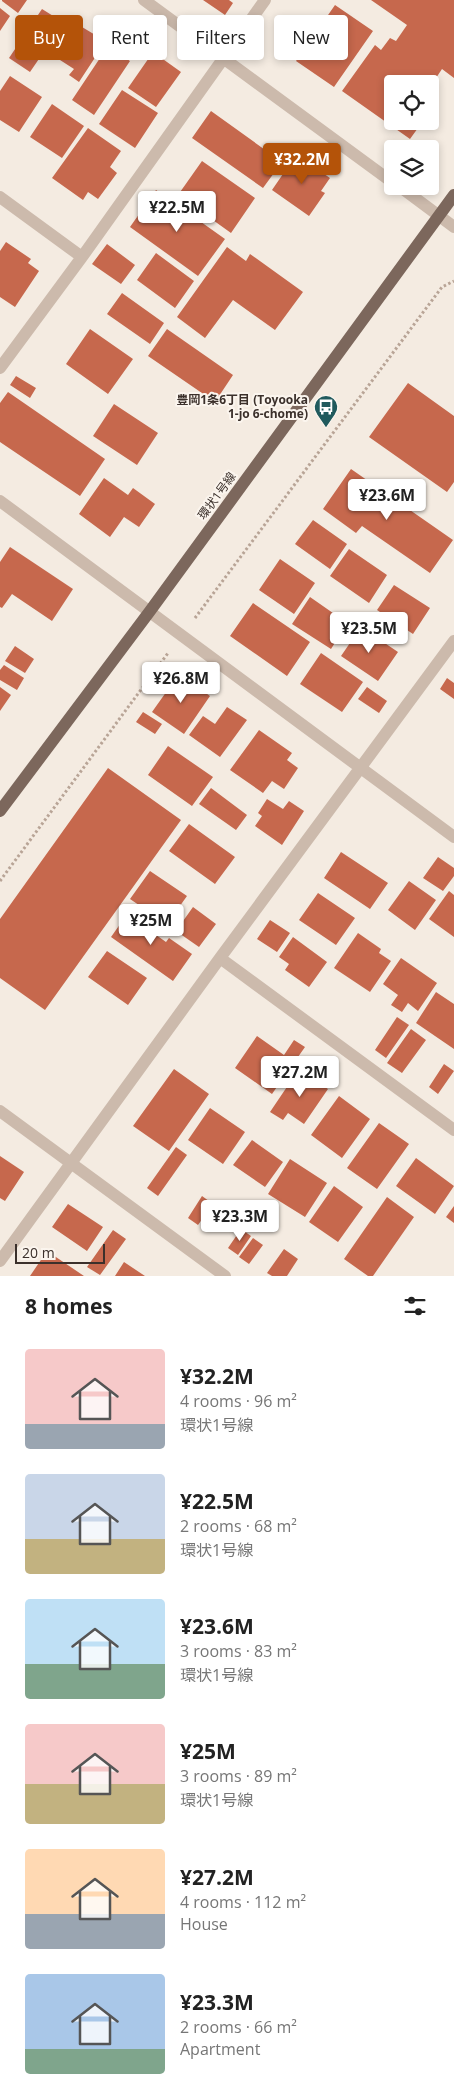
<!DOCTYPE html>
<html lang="en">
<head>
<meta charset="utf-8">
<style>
	:root { --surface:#fff; --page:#f2f2f2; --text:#222; --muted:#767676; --accent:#b45309 }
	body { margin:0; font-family:"Open Sans","Noto Sans JP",sans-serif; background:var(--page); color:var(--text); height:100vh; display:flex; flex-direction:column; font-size:19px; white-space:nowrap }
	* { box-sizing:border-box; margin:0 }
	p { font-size:16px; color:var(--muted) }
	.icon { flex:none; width:28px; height:28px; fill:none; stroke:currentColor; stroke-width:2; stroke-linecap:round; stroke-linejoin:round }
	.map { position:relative; height:1276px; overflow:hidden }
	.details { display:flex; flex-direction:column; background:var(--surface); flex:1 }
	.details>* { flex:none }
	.top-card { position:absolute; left:15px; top:15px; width:425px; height:45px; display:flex; gap:10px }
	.buttons { position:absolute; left:384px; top:75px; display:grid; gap:10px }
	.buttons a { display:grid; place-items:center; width:55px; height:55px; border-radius:5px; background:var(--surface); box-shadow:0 2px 8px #0003; font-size:25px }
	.scale { position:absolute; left:15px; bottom:12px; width:90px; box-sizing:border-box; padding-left:5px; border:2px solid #3b302b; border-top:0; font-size:14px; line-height:18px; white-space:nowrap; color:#3b302b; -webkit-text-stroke:4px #fbf5ee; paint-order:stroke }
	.price { position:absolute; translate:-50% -42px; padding:0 11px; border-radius:5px; background:#fff; color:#222; font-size:16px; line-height:32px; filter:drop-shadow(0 1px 2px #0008) }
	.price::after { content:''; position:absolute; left:50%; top:30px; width:15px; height:11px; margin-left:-8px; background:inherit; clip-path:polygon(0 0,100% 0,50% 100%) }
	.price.active { background:var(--accent); color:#fff }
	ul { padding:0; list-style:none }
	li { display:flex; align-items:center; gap:15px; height:125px; padding:0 25px }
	li span { display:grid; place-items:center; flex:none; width:140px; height:100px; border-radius:5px; color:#555 }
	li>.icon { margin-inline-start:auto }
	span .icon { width:60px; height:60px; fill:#fffc; stroke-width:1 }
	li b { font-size:21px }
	h2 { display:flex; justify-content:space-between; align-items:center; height:60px; padding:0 25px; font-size:21px }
	.chip { padding:0 18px; border-radius:5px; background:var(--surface); box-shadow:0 2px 8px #0003; font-size:18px; line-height:45px }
	.chip.active { background:var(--accent); color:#fff }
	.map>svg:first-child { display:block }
	.building { fill:#c6684d }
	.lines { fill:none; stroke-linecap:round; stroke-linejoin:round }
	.path { stroke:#b8a496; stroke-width:3; stroke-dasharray:2.5 2.5; stroke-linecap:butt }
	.minor { stroke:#ccbaac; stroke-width:12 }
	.major { stroke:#7c675c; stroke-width:12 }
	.labels { text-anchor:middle; stroke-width:4; stroke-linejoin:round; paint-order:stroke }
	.poi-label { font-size:12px; font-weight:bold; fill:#3b302b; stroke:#fbf5ee; text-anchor:end }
	.street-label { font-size:12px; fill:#3b302b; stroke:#fbf5ee }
</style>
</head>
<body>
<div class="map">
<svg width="454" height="1276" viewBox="0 0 454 1276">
	<rect width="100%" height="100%" fill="#f4ebe1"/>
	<!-- building -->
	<path class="building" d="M2,0H27L18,13L2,1Z
		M203,0H229L233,3L225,15Z
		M371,0H454V78L442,69L430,87V84H392V121H423L410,139L342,91L375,45L381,50L390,38L396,41L407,25Z
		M335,5L373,31L334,87L296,61Z
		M0,8L10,16L0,31Z
		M42,9L74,29L53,60L43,53L30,72L9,58Z
		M109,18L117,24L79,82L69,75L74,69L60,60L82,27L97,36Z
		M108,46L130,61L94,115L72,100Z
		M153,52L181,72L156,107L128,88Z
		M10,76L42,97L19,132L0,120V91Z
		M122,90L158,113L135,148L99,124Z
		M52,104L84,126L62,158L30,137Z
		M211,111L282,162L263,188L192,138Z
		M88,128L121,151L110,167L117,173L98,199L88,192L83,200L52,178Z
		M296,155L330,178L321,191L325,193L309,216L272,190Z
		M202,161L255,198L231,233L178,195Z
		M156,190L225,239L198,276L130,227Z
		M6,242L31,259L28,263L39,271L15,307L0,297V251Z
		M107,244L135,265L121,284L92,264Z
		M227,247L246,261L250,254L303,292L275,330L233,300L205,338L177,317Z
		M156,253L194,281L175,308L137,280Z
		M122,293L164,323L150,344L107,314Z
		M90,329L133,359L108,394L66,364Z
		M167,329L233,375L215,402L148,356Z
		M16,376L36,388L30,398L10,385Z
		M408,383L454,416V482L447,492L369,437Z
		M8,392L105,459L80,496L0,442V403Z
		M114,404L158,433L137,465L93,436Z
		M351,469L453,540L430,573L362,526L356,533L323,509Z
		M104,478L128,495L133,488L155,504L139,527L124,517L110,537L79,514Z
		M313,520L347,544L330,569L295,544Z
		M10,547L73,589L52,621L12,594L2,608L0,607V562Z
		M349,549L387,575L369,603L330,576Z
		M280,559L315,583L294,614L259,590Z
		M394,585L430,608L413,634L377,610Z
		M310,597L353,627L343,642L338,638L331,649L292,624Z
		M253,603L310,642L287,676L230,636Z
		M361,627L398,652L378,681L341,656Z
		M15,646L34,659L25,673L5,661Z
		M321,653L363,682L342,712L300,684Z
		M4,665L24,678L17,690L0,680V670Z
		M179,674L210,696L184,734L152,712Z
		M447,678L454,683V699L440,689Z
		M0,687L11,695L0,711Z
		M367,687L387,701L379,713L358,699Z
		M227,707L247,720L220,757L189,735L203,716L215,724Z
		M143,712L162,724L155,734L136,722Z
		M259,730L292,753L287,760L298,768L284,789L272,781L263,793L230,770Z
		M168,746L213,777L192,806L148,775Z
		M108,768L181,820L45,1010L0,978V919Z
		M211,788L247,815L236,830L199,804Z
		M267,799L283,809L289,801L304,811L282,845L255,826L262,816L258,813Z
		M189,824L235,857L215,884L169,851Z
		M341,852L388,883L370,909L324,878Z
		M438,857L454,868V876L443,891L423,878Z
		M150,871L187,896L167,924L130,899Z
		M409,881L436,900L415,930L388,910Z
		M449,891L454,895V937L429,919Z
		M318,893L355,918L336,945L299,920Z
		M193,907L216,924L199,947L176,931Z
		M130,910L153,925L149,930L166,942L169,938L192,954L173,981L111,937Z
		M270,920L290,933L277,952L257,939Z
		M358,933L381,949L379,953L391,961L370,992L334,968Z
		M293,937L327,962L309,987L285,970L289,964L279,957Z
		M107,951L147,978L128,1005L88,977Z
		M401,958L437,983L418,1011L408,1003L402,1012L391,1005L398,995L383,984Z
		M436,992L454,1004V1049L416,1023Z
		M397,1017L409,1025L386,1058L375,1050Z
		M411,1029L426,1040L402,1073L387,1063Z
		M257,1036L284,1055L294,1040L305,1047L272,1094L235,1068Z
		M444,1064L454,1071L438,1094L429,1087Z
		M174,1069L209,1094L169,1151L133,1126Z
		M299,1069L328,1089L304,1124L288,1113L283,1120L270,1112Z
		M339,1096L370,1119L342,1158L311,1135Z
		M210,1108L245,1132L223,1164L188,1140Z
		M379,1123L409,1144L377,1189L347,1168Z
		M252,1140L283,1162L265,1187L233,1165Z
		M176,1147L187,1155L158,1196L147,1188Z
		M0,1156L24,1172L5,1201L0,1198Z
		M416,1158L454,1186L435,1214L396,1186Z
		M290,1159L327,1183L305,1217L268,1194Z
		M334,1186L363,1207L338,1242L309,1222Z
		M202,1196L213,1204L198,1225L188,1218Z
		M387,1197L414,1217L373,1276H368L344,1259Z
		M68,1204L103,1227L87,1251L52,1227Z
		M454,1206V1223L446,1217Z
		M241,1229L251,1236L238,1255L228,1248Z
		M113,1230L126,1239L100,1275L87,1267Z
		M253,1238L263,1245L249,1264L239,1257Z
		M284,1249L298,1259L287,1276H272L267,1273Z
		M47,1251L84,1276H30Z
		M124,1262L145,1276H115Z"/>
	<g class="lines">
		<!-- path -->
		<path class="path" d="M195,618L442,287L454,281
			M0,881L168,653"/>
		<!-- minor -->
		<path class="minor" d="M144,0L392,182
			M399,186L454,227
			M0,197L82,257
			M0,368L82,257L265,0
			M0,501L454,837
			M220,958L454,1130
			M0,1111L225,1276
			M0,1261L220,958L454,641"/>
		<!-- major -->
		<path class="major" d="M0,811L150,611L454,195"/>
	</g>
	<!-- icons -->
	<defs>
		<g id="bus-pin" transform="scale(1.25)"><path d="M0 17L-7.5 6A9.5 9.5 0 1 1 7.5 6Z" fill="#205a5d" stroke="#fbf5ee"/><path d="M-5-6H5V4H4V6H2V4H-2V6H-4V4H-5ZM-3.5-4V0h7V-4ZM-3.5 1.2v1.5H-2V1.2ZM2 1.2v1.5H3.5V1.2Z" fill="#fff"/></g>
	</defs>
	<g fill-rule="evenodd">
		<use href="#bus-pin" x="326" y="407"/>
	</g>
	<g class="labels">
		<!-- poi labels -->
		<g class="poi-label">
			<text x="308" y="404">豊岡1条6丁目 (Toyooka<tspan x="308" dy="14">1-jo 6-chome)</tspan></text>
		</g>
		<!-- street labels -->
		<g class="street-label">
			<text transform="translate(217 496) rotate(-54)" y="4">環状1号線</text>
		</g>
	</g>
</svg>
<div class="buttons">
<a><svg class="icon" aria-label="locate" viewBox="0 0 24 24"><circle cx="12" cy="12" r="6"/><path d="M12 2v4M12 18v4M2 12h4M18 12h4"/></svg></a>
<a><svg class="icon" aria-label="layers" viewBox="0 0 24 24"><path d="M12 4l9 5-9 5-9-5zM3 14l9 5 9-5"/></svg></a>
</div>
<div class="scale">20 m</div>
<b class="price active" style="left:302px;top:185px">¥32.2M</b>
<b class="price" style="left:177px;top:233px">¥22.5M</b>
<b class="price" style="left:387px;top:521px">¥23.6M</b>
<b class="price" style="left:369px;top:654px">¥23.5M</b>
<b class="price" style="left:181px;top:704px">¥26.8M</b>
<b class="price" style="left:151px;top:946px">¥25M</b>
<b class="price" style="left:300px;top:1098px">¥27.2M</b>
<b class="price" style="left:240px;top:1242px">¥23.3M</b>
<div class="top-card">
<a class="chip active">Buy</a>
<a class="chip">Rent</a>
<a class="chip">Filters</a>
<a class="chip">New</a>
</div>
</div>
<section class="details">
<h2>8 homes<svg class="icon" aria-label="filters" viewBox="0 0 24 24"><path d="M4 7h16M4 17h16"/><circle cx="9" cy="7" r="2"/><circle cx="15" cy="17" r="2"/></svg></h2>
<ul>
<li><span style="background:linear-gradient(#f6c9c9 75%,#9aa5b1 0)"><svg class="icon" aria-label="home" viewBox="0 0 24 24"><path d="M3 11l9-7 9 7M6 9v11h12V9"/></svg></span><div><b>¥32.2M</b><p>4 rooms · 96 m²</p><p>環状1号線</p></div></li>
<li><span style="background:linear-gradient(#c9d6e8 65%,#c2b280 0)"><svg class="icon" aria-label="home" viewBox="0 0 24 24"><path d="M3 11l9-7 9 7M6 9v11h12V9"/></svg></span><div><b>¥22.5M</b><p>2 rooms · 68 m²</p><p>環状1号線</p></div></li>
<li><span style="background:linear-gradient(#bfe0f5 65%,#7fa58c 0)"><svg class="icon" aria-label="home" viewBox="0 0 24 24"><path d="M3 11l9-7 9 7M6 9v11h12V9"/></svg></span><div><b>¥23.6M</b><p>3 rooms · 83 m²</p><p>環状1号線</p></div></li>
<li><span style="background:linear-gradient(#f6c9c9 60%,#c2b280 0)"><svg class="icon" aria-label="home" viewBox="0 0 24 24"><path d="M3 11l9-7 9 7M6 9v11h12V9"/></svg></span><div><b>¥25M</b><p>3 rooms · 89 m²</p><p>環状1号線</p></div></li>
<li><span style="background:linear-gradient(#ffd9b3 65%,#9aa5b1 0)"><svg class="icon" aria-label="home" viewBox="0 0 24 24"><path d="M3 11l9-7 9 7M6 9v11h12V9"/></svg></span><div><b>¥27.2M</b><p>4 rooms · 112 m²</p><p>House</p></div></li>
<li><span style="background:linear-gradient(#a9c7e8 75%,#7fa58c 0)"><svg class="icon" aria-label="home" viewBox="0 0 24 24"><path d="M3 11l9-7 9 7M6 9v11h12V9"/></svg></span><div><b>¥23.3M</b><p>2 rooms · 66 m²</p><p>Apartment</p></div></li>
</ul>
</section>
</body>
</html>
